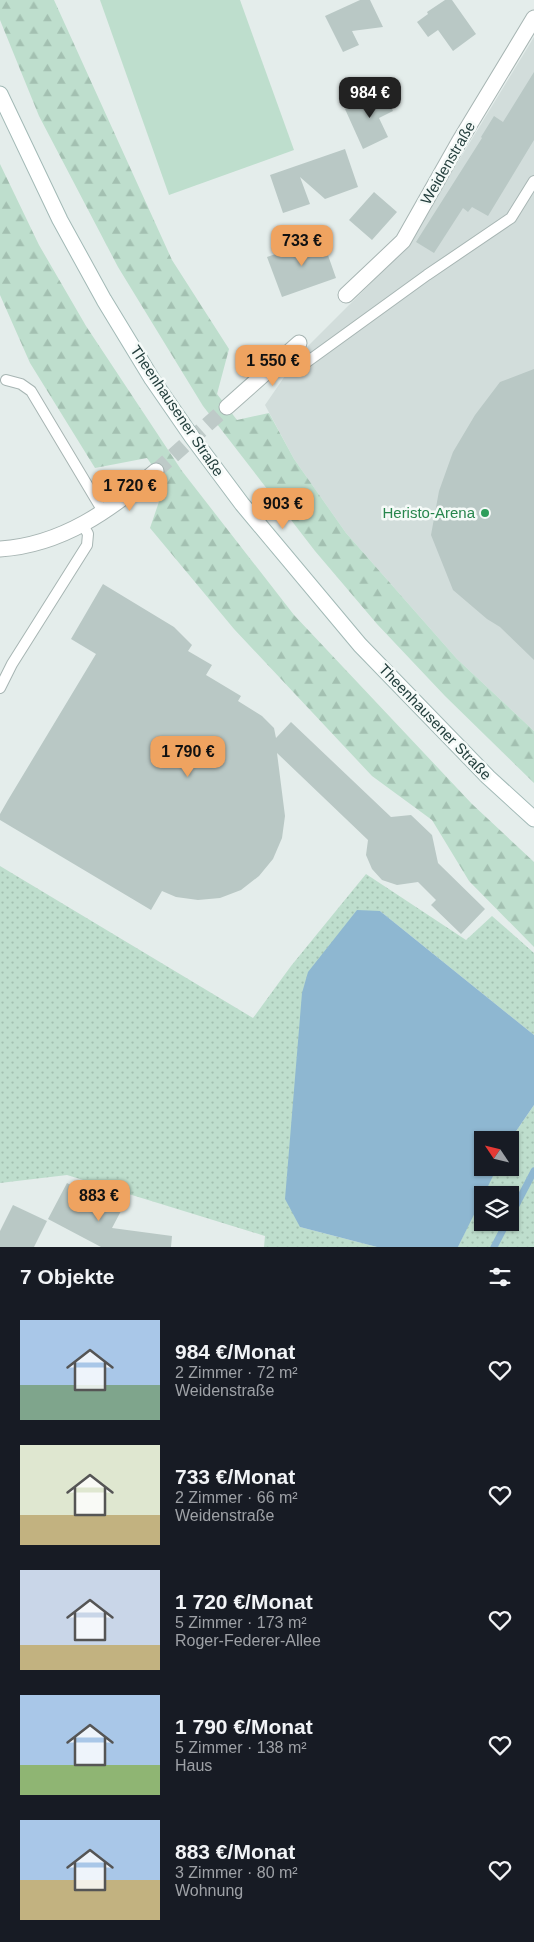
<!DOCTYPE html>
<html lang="de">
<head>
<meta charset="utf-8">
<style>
	:root { --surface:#171b24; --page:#20242c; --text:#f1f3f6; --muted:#9ea1a6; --accent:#efa360 }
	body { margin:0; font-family:Helvetica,sans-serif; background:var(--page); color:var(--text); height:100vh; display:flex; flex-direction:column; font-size:19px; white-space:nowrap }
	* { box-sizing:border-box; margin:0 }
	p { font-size:16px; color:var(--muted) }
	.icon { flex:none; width:28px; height:28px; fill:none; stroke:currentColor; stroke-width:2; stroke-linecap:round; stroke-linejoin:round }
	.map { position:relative; height:1247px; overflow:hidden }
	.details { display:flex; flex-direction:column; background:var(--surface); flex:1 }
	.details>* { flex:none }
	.needle { width:32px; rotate:305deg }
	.tools { position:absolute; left:474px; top:1131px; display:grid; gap:10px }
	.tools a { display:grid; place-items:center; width:45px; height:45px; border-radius:0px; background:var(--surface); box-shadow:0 1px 4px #0004; font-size:25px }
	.price { position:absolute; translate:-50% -42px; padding:0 11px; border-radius:10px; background:var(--accent); color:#111; font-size:16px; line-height:32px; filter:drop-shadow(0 1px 2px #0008) }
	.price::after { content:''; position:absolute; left:50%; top:30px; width:15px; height:11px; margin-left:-8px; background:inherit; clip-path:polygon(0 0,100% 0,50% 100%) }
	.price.current { background:#222; color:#fff }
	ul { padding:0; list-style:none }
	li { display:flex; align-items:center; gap:15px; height:125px; padding:0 20px }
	li span { display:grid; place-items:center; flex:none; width:140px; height:100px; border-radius:0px; color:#555 }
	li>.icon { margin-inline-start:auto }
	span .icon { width:60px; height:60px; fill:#fffc; stroke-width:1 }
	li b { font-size:21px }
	h2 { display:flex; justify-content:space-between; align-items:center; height:60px; padding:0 20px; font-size:21px }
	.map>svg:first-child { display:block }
	.built { fill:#d2dddb }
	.grass { fill:url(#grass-dots) }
	.forest { fill:url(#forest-firs) }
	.pitch { fill:#bedecd }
	.water { fill:#8eb7d1 }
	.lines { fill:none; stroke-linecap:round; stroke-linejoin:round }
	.stream { stroke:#8eb7d1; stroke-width:7 }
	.building { fill:#b9c8c5 }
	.street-tunnel { stroke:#becac8; stroke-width:15; stroke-dasharray:15 8; stroke-linecap:butt }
	.lane-casing { stroke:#a7b5b3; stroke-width:12 }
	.street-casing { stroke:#a7b5b3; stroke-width:17 }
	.secondary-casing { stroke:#a2b9b6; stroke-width:17 }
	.lane { stroke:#fff; stroke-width:10 }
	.street { stroke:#fff; stroke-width:15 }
	.secondary { stroke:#fff; stroke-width:15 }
	.leisure-dot { fill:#2e9e5b; stroke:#f5faf8; stroke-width:2 }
	.labels { text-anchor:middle; stroke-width:5; stroke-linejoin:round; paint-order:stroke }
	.street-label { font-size:15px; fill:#243f3d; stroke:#f5faf8 }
	.leisure-label { font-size:15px; fill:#27864d; stroke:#f5faf8; text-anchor:end }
</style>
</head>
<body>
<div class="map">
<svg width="534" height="1247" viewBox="0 0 534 1247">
	<defs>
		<pattern id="grass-dots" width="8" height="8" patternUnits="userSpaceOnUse" patternTransform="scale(1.25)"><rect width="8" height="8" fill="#bedecd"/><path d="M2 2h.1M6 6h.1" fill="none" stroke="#a3c0b1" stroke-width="1.8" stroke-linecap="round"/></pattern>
		<pattern id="forest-firs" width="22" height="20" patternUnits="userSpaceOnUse" patternTransform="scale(1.25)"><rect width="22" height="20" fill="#bedecd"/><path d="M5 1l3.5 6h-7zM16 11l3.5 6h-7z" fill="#a3c0b1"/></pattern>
	</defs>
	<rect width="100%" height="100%" fill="#e4edeb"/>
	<!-- built -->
	<path class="built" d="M534,37V731L457,659L346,533L294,459L265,405L300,354L411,243L439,193Z"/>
	<!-- grass -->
	<path class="grass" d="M0,866L253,1018L291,966L366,874L466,940L492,916L534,953V1035L380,911L300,1227L377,1247H264L265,1236L67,1175L0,1183Z
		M534,1105V1247H458L482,1196V1222H510V1195H483L497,1168H510V1140Z"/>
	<!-- forest -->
	<path class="forest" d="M0,0H54L172,260L229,349L217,394L237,420L269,413L294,459L346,533L457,659L534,731V783L445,696L377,624L315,551L203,406L118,267L39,116L0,20Z
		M0,164L39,245L86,326L182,471L294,615L472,804L534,862V947L469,881L432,820L372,776L234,629L150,528L165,484L147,458L95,468L30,363L0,295Z"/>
	<!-- pitch -->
	<path class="pitch" d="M100,0H240L294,150L169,195Z"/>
	<!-- water -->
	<path class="water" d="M357,910L380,911L534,1035V1105L510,1140H482V1168H497L458,1247H377L300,1227L285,1199L302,993L308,972Z"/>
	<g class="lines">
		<!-- stream -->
		<path class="stream" d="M510,1217L534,1171
			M494,1247L507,1222"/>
	</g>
	<!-- building -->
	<path class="building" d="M360,0H370L383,27L352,31L359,45L343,52L325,16Z
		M445,0H452L476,34L453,51L438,30L428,37L417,22L428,14L427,12Z
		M534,72V140L488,216L472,207L468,212L463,208L434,253L416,242L482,138L481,137L494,116L503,122Z
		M383,90L393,111L379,118L388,137L363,149L345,109Z
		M345,149L358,187L325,199L300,177L310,204L283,213L270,175Z
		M374,192L397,212L372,240L349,220Z
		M322,238L336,278L282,297L267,257Z
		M534,369V660L500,627L487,619L453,590L431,535L439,491L453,452L475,415L500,382Z
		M103,584L174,627L192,645L188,651L212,665L206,675L241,696L238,701L262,716L274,728L276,738L291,722L391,817L411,815L432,835L438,863L485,909L461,934L431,905L436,900L418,882L397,885L382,880L372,869L366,855L368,840L277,753L285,816L282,838L273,859L259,876L241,890L220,898L198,900L176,897L162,891L151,910L0,820V814L8,800L96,654L71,639Z
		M67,1183L121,1211L112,1228L172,1236L171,1247H101L48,1219Z
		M13,1205L47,1221L34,1247H0V1231Z"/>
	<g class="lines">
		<!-- street-tunnel -->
		<path class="street-tunnel" d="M156,471L227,407"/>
		<!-- lane casing -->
		<g class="lane-casing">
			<path id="lane" d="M271,368L300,367L427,275L511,218L534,181
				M6,380L21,384L31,391L104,513
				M0,688L12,664L87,545L88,534L83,525"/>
		</g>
		<!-- street casing -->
		<g class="street-casing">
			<path id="street" d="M346,295L403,241L459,142L534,18
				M227,407L299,343
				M0,549C62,545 111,510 156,471"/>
		</g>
		<!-- secondary casing -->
		<g class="secondary-casing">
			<path id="secondary" d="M0,94L60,220L104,300L152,379L192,437L242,504L360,645L488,777L534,819"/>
		</g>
		<!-- lane -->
		<use href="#lane" class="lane"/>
		<!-- street -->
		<use href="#street" class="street"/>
		<!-- secondary -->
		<use href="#secondary" class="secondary"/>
	</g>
	<!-- markers -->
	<circle class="leisure-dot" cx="485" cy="513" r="5"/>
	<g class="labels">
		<!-- street labels -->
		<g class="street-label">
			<text transform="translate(448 163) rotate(-60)" y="5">Weidenstraße</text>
			<text transform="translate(177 411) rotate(56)" y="5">Theenhausener Straße</text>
			<text transform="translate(435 722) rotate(46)" y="5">Theenhausener Straße</text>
		</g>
		<!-- leisure labels -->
		<g class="leisure-label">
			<text x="475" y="518">Heristo-Arena</text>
		</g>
	</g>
</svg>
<div class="tools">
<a><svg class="needle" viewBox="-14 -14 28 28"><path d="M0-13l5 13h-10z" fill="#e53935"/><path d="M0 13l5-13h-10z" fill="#9ea1a6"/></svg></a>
<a><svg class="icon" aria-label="layers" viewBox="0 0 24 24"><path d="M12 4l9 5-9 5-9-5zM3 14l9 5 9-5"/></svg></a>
</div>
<b class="price current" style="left:370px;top:119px">984 €</b>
<b class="price" style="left:302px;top:267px">733 €</b>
<b class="price" style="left:273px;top:387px">1 550 €</b>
<b class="price" style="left:130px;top:512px">1 720 €</b>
<b class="price" style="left:283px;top:530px">903 €</b>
<b class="price" style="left:188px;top:778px">1 790 €</b>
<b class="price" style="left:99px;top:1222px">883 €</b>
</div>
<section class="details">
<h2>7 Objekte<svg class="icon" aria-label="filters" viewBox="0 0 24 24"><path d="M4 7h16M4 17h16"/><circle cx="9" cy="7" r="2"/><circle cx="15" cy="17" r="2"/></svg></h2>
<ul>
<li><span style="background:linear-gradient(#a9c7e8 65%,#7fa58c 0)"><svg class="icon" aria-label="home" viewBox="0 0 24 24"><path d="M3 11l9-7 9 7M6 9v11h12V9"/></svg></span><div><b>984 €/Monat</b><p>2 Zimmer · 72 m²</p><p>Weidenstraße</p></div><svg class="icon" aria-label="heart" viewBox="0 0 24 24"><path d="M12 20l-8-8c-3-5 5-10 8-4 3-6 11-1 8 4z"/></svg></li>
<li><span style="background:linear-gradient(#dfe7d0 70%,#c2b280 0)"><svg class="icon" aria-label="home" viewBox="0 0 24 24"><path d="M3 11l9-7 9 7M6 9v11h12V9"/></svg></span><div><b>733 €/Monat</b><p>2 Zimmer · 66 m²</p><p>Weidenstraße</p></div><svg class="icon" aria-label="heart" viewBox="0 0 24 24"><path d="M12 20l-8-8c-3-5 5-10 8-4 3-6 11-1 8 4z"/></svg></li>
<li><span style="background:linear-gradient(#c9d6e8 75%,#c2b280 0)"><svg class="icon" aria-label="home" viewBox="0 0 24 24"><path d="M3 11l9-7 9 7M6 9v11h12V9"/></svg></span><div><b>1 720 €/Monat</b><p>5 Zimmer · 173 m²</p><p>Roger-Federer-Allee</p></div><svg class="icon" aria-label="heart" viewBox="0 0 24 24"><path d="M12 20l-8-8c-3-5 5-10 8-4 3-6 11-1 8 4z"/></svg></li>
<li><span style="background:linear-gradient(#a9c7e8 70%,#8fb573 0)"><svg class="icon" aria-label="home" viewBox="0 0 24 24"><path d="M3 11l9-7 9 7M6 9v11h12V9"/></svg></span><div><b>1 790 €/Monat</b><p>5 Zimmer · 138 m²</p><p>Haus</p></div><svg class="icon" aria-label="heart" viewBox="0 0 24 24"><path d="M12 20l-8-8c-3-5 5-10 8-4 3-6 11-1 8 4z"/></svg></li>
<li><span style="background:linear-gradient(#a9c7e8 60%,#c2b280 0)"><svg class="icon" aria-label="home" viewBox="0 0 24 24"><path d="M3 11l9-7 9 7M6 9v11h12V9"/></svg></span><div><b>883 €/Monat</b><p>3 Zimmer · 80 m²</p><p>Wohnung</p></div><svg class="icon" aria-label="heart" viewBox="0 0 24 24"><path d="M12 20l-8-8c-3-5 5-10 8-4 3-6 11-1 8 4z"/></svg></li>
</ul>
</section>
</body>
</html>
